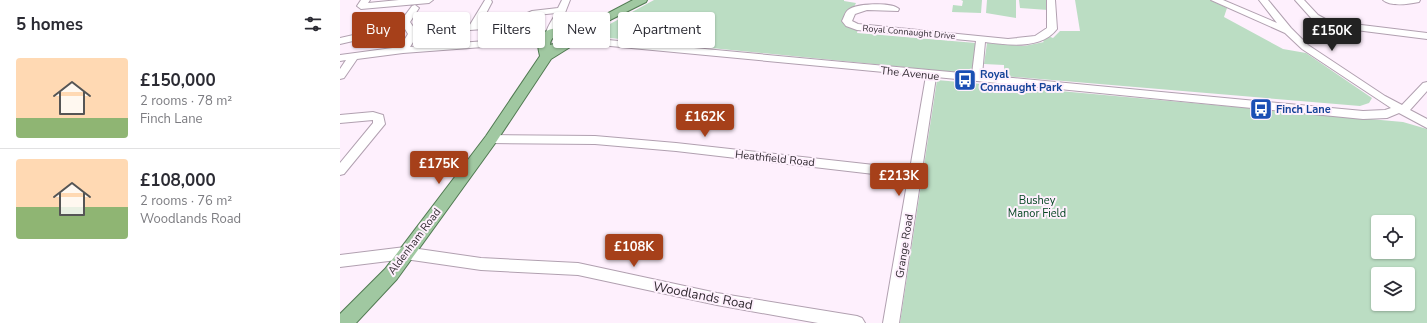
<!DOCTYPE html>
<html lang="en">
<head>
<meta charset="utf-8">
<style>
	:root { --surface:#fff; --page:#f2f2f3; --text:#2b2b33; --muted:#7c7c81; --line:#e1e1e2; --accent:#a6401a }
	body { margin:0; font-family:"Nunito Sans",sans-serif; background:var(--page); color:var(--text); height:100vh; display:flex; flex-direction:column; font-size:15px; white-space:nowrap }
	* { box-sizing:border-box; margin:0 }
	p { font-size:13px; color:var(--muted) }
	.icon { flex:none; width:22px; height:22px; fill:none; stroke:currentColor; stroke-width:2; stroke-linecap:round; stroke-linejoin:round }
	.map { position:relative; flex:1; overflow:hidden }
	.side { display:flex; flex-direction:column; background:var(--surface); width:340px }
	.side>* { flex:none }
	.guide { position:absolute; left:12px; top:12px; width:380px; height:36px; display:flex; gap:8px }
	.buttons { position:absolute; left:1031px; top:215px; display:grid; gap:8px }
	.buttons a { display:grid; place-items:center; width:44px; height:44px; border-radius:4px; background:var(--surface); box-shadow:0 1px 3px #0004; font-size:20px }
	.price { position:absolute; translate:-50% -34px; padding:0 9px; border-radius:4px; background:var(--accent); color:#fff; font-size:13px; line-height:26px; filter:drop-shadow(0 1px 2px #0008) }
	.price::after { content:''; position:absolute; left:50%; top:24px; width:12px; height:9px; margin-left:-6px; background:inherit; clip-path:polygon(0 0,100% 0,50% 100%) }
	.price.on { background:#222; color:#fff }
	ul { padding:0; list-style:none }
	li { display:flex; align-items:center; gap:12px; height:100px; padding:0 16px }
	li+li { border-top:1px solid var(--line) }
	li span { display:grid; place-items:center; flex:none; width:112px; height:80px; border-radius:4px; color:#555 }
	li>.icon { margin-inline-start:auto }
	span .icon { width:48px; height:48px; fill:#fffc; stroke-width:1 }
	li b { font-size:17px }
	h2 { display:flex; justify-content:space-between; align-items:center; height:48px; padding:0 16px; font-size:17px }
	.tag { padding:0 14px; border-radius:4px; background:var(--surface); box-shadow:0 1px 3px #0004; font-size:14px; line-height:36px }
	.tag.on { background:var(--accent); color:#fff }
	main { display:flex; flex:1; min-height:0 }
	.map>svg:first-child { display:block }
	.green { fill:#bbddc3; fill-rule:evenodd }
	.lines { fill:none; stroke-linecap:round; stroke-linejoin:round }
	.minor-casing { stroke:#b1a0b0; stroke-width:2 }
	.major-casing { stroke:#517a52; stroke-width:2 }
	.minor { fill:#fff; fill-rule:evenodd }
	.major { fill:#a0c8a1; fill-rule:evenodd }
	.labels { text-anchor:middle; stroke-width:4; stroke-linejoin:round; paint-order:stroke }
	.far-street-label { font-size:9px; fill:#332c33; stroke:#fef0fd }
	.street-label { font-size:11px; fill:#332c33; stroke:#fef0fd }
	.transit-label { font-size:11px; font-weight:bold; fill:#164399; stroke:#fef0fd; text-anchor:start }
	.park-label { font-size:11px; fill:#054622; stroke:#fef0fd }
	.near-street-label { font-size:13px; fill:#332c33; stroke:#fef0fd }
</style>
</head>
<body>
<main>
<section class="side">
<h2>5 homes<svg class="icon" aria-label="filters" viewBox="0 0 24 24"><path d="M4 7h16M4 17h16"/><circle cx="9" cy="7" r="2"/><circle cx="15" cy="17" r="2"/></svg></h2>
<ul>
<li><span style="background:linear-gradient(#ffd9b3 75%,#8fb573 0)"><svg class="icon" aria-label="home" viewBox="0 0 24 24"><path d="M3 11l9-7 9 7M6 9v11h12V9"/></svg></span><div><b>£150,000</b><p>2 rooms · 78 m²</p><p>Finch Lane</p></div></li>
<li><span style="background:linear-gradient(#ffd9b3 60%,#8fb573 0)"><svg class="icon" aria-label="home" viewBox="0 0 24 24"><path d="M3 11l9-7 9 7M6 9v11h12V9"/></svg></span><div><b>£108,000</b><p>2 rooms · 76 m²</p><p>Woodlands Road</p></div></li>
</ul>
</section>
<div class="map">
<svg width="1087" height="323" viewBox="0 0 1087 323">
	<rect width="100%" height="100%" fill="#fef0fd"/>
	<!-- green -->
	<path class="green" d="M314,0H504V1L516,3L514,7C507,11 504,13 503,21L518,29L517,33L636,43L633,68L626,70L624,73L270,38L265,28L270,24Z
		M621,0H642L641,13L612,12L613,5L622,6L623,1Z
		M647,0H676V18L646,13Z
		M679,0H707L708,10L680,8Z
		M735,0H870L887,8L884,17L943,49L966,53L1032,98L1029,103L1020,106L664,76V65L644,64L647,43L684,46L704,42L701,39L708,36L713,38L720,31H740Z
		M597,80L1063,122L1087,129V323H560ZM1038,222H1068V252H1038ZM1038,274H1068V304H1038Z"/>
	<g class="lines">
		<!-- minor casing -->
		<g class="minor-casing">
			<path id="minor" d="M21,0H30L28,3L59,0H93L89,3L21,9L17,6Z
				M145,0H151L152,2L140,25L169,21L192,11L218,8L222,0H230L221,23L217,27L216,34L213,37L184,44L63,53L17,59L4,78L0,79V69L6,60L0,61V55L60,47L68,34L65,29L0,44V38L62,24L60,22L72,6L75,5L79,8L70,22L78,34L70,47L184,38L206,33C208,25 212,21 216,13L197,15L171,27L130,30L128,28Z
				M707,0H715L717,29C701,50 668,45 645,42L642,75L1023,111L1045,110L1051,108L962,49L945,33L871,0H883L937,23L919,0H928L951,28L968,45L1045,96L1062,105L1083,83L1087,82V91L1070,110L1087,119V128L1059,113L1047,118L1023,119L596,77L559,323H543L568,178L336,151L255,144L151,143L147,142L145,139L147,136L151,135L255,136L336,143L570,169L586,76L249,44L228,47L223,44C230,38 247,38 256,39L252,32C255,25 259,18 266,16L271,19L263,27L262,32L268,40L632,74L636,41L517,30L506,26L502,21C504,18 505,12 508,10C516,3 553,2 559,9L558,11L527,10L515,14L512,21L518,24L668,39L695,36L707,28Z
				M955,0H964L978,15L989,21L1087,33V39L984,26L972,19Z
				M1043,0H1080L1079,2C1069,4 1051,7 1043,0Z
				M33,112L43,115L45,124L4,174L0,175V163L33,123V120L0,123V115Z
				M65,247L141,258L238,263L377,293L517,316L522,318L525,323H478L377,305L238,275L141,270L65,259L0,267V255Z"/>
		</g>
		<!-- major casing -->
		<g class="major-casing">
			<path id="major" d="M293,0H307L306,2L254,28L240,38L235,44L211,59L156,142L57,279L16,323H0V314L45,269L146,136L200,56C199,52 198,47 198,43C200,26 225,26 236,30ZM223,34L229,35L228,38L221,42L210,45C210,37 217,35 223,34Z"/>
		</g>
		<!-- minor -->
		<use href="#minor" class="minor"/>
		<!-- major -->
		<use href="#major" class="major"/>
	</g>
	<!-- icons -->
	<defs>
		<g id="bus-square" transform="scale(1.15)"><rect x="-9" y="-9" width="18" height="18" rx="4" fill="#1a4fb4" stroke="#fef0fd"/><path d="M-5-6H5V4H4V6H2V4H-2V6H-4V4H-5ZM-3.5-4V0h7V-4ZM-3.5 1.2v1.5H-2V1.2ZM2 1.2v1.5H3.5V1.2Z" fill="#fff"/></g>
	</defs>
	<g fill-rule="evenodd">
		<use href="#bus-square" x="625" y="80"/>
		<use href="#bus-square" x="921" y="109"/>
	</g>
	<g class="labels">
		<!-- far-street labels -->
		<g class="far-street-label">
			<text transform="translate(569 32) rotate(5)" y="3">Royal Connaught Drive</text>
		</g>
		<!-- street labels -->
		<g class="street-label">
			<text transform="translate(570 73) rotate(6)" y="4">The Avenue</text>
			<text transform="translate(435 158) rotate(6)" y="4">Heathfield Road</text>
			<text transform="translate(74 241) rotate(-53)" y="4">Aldenham Road</text>
			<text transform="translate(564 246) rotate(-81)" y="4">Grange Road</text>
		</g>
		<!-- transit labels -->
		<g class="transit-label">
			<text x="640" y="78">Royal<tspan x="640" dy="13">Connaught Park</tspan></text>
			<text x="936" y="113">Finch Lane</text>
		</g>
		<!-- park labels -->
		<g class="park-label">
			<text x="697" y="204">Bushey<tspan x="697" dy="13">Manor Field</tspan></text>
		</g>
		<!-- near-street labels -->
		<g class="near-street-label">
			<text transform="translate(363 295) rotate(11)" y="5">Woodlands Road</text>
		</g>
	</g>
</svg>
<div class="buttons">
<a><svg class="icon" aria-label="locate" viewBox="0 0 24 24"><circle cx="12" cy="12" r="6"/><path d="M12 2v4M12 18v4M2 12h4M18 12h4"/></svg></a>
<a><svg class="icon" aria-label="layers" viewBox="0 0 24 24"><path d="M12 4l9 5-9 5-9-5zM3 14l9 5 9-5"/></svg></a>
</div>
<b class="price on" style="left:992px;top:52px">£150K</b>
<b class="price" style="left:365px;top:138px">£162K</b>
<b class="price" style="left:99px;top:185px">£175K</b>
<b class="price" style="left:559px;top:197px">£213K</b>
<b class="price" style="left:294px;top:268px">£108K</b>
<div class="guide">
<a class="tag on">Buy</a>
<a class="tag">Rent</a>
<a class="tag">Filters</a>
<a class="tag">New</a>
<a class="tag">Apartment</a>
</div>
</div>
</main>
</body>
</html>
